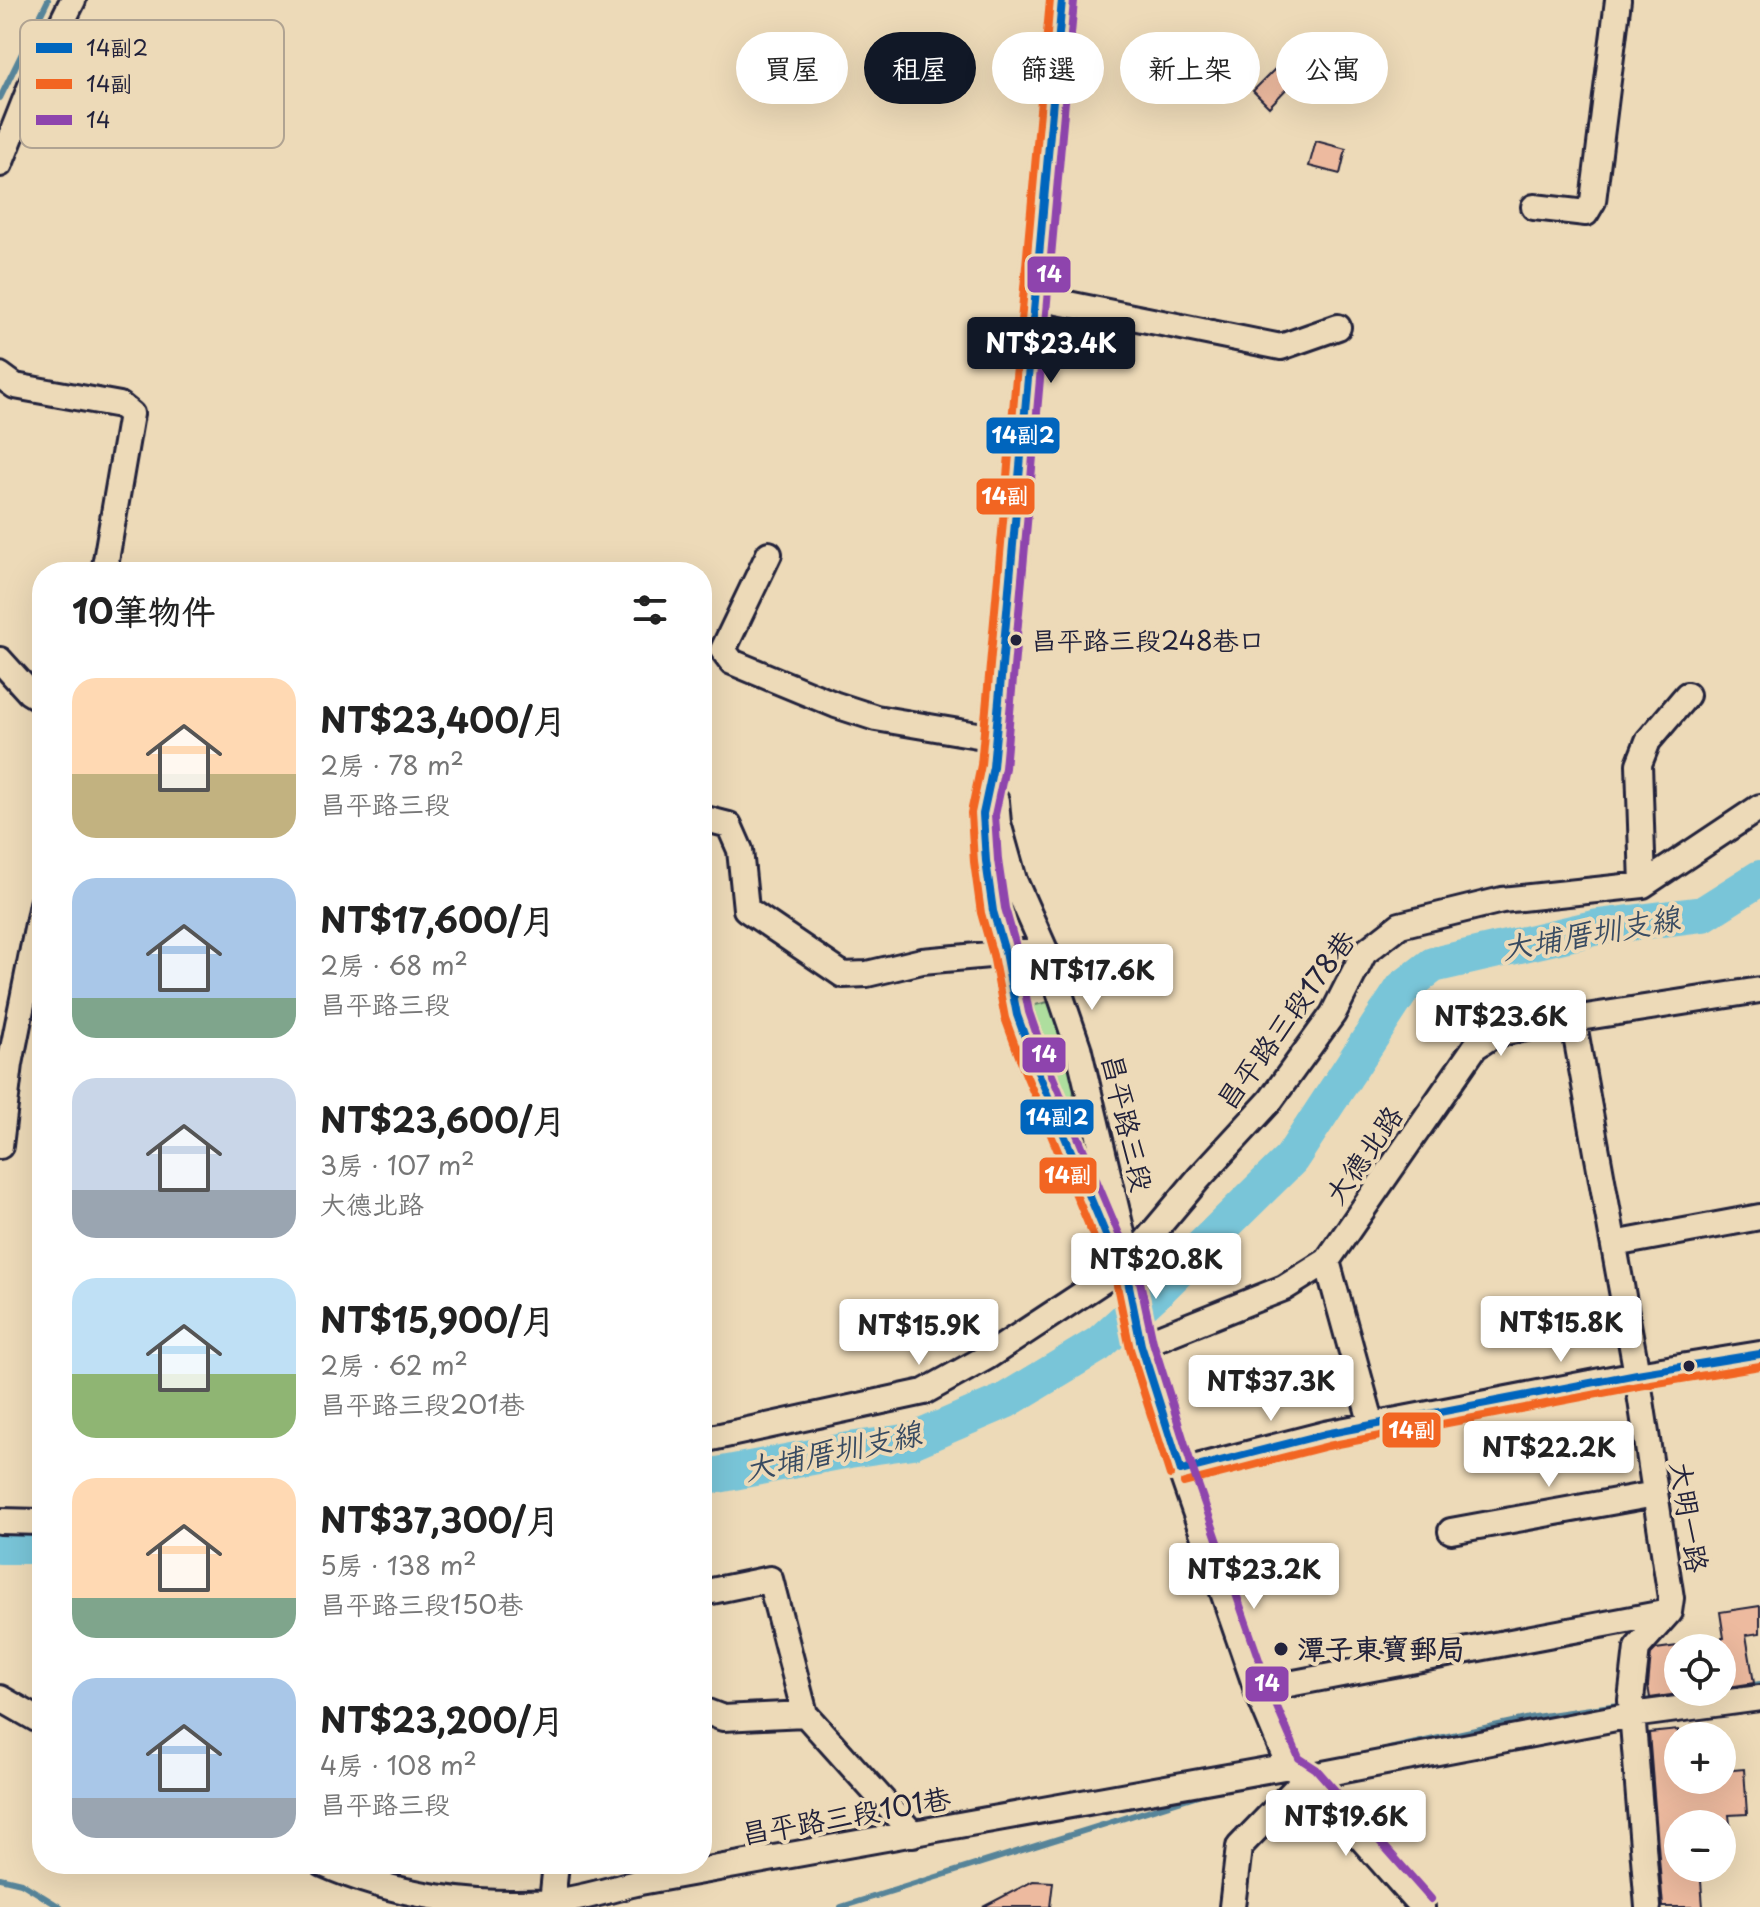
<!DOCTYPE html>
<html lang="zh-TW">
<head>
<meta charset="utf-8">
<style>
	:root { --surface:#fff; --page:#f2f2f2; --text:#222; --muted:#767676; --accent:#111827 }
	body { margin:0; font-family:"Playpen Sans","LXGW WenKai TC",sans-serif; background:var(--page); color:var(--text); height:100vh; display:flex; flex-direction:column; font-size:30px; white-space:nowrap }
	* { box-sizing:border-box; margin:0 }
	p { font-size:26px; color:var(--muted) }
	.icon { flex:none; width:44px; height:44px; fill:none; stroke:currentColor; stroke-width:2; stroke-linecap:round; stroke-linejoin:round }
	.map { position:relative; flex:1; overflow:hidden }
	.panel { position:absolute; left:32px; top:562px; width:680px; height:1312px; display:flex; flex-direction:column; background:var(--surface); border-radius:32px; box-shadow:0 8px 32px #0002 }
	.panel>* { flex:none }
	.hud { position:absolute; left:736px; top:32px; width:760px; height:72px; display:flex; gap:16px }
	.fabs { position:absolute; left:1664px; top:1634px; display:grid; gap:16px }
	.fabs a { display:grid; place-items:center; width:72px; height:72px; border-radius:50%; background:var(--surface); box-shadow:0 8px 32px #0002; font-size:40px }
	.price { position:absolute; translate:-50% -68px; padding:0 18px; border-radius:8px; background:#fff; color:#222; font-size:26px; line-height:52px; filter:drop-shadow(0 2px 4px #0008) }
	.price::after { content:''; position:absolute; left:50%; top:48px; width:24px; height:18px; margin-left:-12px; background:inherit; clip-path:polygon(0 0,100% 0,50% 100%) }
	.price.current { background:var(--accent); color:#fff }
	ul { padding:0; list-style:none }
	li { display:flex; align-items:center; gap:24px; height:200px; padding:0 40px }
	li span { display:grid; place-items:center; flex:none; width:224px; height:160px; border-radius:24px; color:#555 }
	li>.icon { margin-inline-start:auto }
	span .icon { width:96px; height:96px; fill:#fffc; stroke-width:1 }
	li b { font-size:34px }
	h2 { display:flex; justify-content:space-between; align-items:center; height:96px; padding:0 40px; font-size:34px }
	.chip { padding:0 28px; border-radius:36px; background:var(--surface); box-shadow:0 8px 32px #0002; font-size:28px; line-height:72px }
	.chip.current { background:var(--accent); color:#fff }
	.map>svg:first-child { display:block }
	.green { fill:#aede9e; stroke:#68806c; stroke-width:2 }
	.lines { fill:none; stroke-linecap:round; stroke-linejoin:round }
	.stream { stroke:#568499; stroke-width:6 }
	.river { stroke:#79c5d8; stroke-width:36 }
	.building { fill:#edba9f; stroke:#22223b; stroke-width:2 }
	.minor-casing { stroke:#22223b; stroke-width:30 }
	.minor { stroke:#eddab8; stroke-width:24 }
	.bus-1-casing { stroke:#eddab8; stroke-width:14 }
	.bus-2-casing { stroke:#eddab8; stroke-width:14 }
	.bus-3-casing { stroke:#eddab8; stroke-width:14 }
	.bus-1 { stroke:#0065bd; stroke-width:8 }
	.bus-2 { stroke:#f26522; stroke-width:8 }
	.bus-3 { stroke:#8e44ad; stroke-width:8 }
	.bus-dot { fill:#22223b; stroke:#eddab8; stroke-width:3 }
	.labels { text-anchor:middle; stroke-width:8; stroke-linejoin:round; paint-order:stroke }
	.bus-label { font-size:26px; fill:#22223b; stroke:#eddab8; text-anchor:start }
	.street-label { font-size:28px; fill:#22223b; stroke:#eddab8 }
	.poi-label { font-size:28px; font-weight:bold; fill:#22223b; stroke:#eddab8; text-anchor:start }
	.water-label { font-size:30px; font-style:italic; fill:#384b62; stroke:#eddab8 }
	.key { fill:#eddab8; stroke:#b0a392; stroke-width:2 }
	.key-label { font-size:22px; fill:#22223b }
	.line-badge { stroke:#eddab8; stroke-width:3 }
	.badge-label { font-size:22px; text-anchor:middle; font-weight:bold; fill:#fff }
</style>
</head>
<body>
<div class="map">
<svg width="1760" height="1907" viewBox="0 0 1760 1907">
	<rect width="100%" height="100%" fill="#eddab8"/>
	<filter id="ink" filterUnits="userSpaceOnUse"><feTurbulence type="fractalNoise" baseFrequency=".0125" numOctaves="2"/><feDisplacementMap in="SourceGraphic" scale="16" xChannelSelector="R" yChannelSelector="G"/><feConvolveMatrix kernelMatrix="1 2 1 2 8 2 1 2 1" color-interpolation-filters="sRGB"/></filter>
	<g filter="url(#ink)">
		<!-- green -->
		<path class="green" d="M1052,1001C1059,1025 1083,1088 1070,1109L1062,1104L1023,1008Z"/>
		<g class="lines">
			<!-- stream -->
			<path class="stream" d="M0,98L48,0
				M1722,1690L1760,1684
				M1636,1702L1708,1692
				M1389,1749L1535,1717L1625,1704
				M0,1878L21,1883L60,1907
				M841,1907L1211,1791"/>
			<!-- river -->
			<path class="river" d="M702,1478L849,1450L912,1441L1005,1401L1099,1344L1157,1291L1291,1159L1403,988L1433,965L1598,927L1703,914L1760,878
				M0,1546H42"/>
		</g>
		<!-- building -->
		<path class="building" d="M1281,63L1296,79L1269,107L1253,91Z
			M1316,141L1346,149L1340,174L1309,166Z
			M1760,1606V1633L1746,1635L1754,1683L1722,1688V1638H1724L1720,1612Z
			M1678,1646V1694L1650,1698L1648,1686L1651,1654L1656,1649Z
			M1678,1730V1780H1722V1771L1744,1769L1747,1814L1729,1815L1730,1824H1678V1868H1700L1703,1907H1663L1649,1733Z
			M1033,1881L1053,1882L1050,1907H983Z"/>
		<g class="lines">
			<!-- minor casing -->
			<g class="minor-casing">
				<path id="minor" d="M1062,0L993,767L983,814L986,861L993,911L1005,952L1017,1015L1035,1065L1108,1240L1125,1266
					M0,164L32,83L73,0
					M1534,207L1586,213L1593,201L1618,0
					M1033,297L1281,347L1338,327
					M0,375L15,386L120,405L131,414L104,572
					M769,554L723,650L732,662L836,705L876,718L995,738
					M0,660L29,692L42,700
					M996,801L998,823L1014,880L1045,950L1078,1047L1123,1237L1125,1266L1141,1345L1181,1471L1257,1690L1289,1766L1307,1777L1422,1907
					M702,818L729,825L740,850L746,909L843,975L867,974L922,961L1045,950
					M1643,885L1639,764L1648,741L1687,695
					M0,1146L10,1064L42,904
					M1614,1244L1760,1217
					M1327,1261L1372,1425
					M1141,1345L1284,1288L1327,1261L1475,1047L1495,1034L1573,1019L1760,990
					M702,1440L924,1392L987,1357L1125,1266L1199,1178L1270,1101L1333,1014L1364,953L1400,925L1502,900L1643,885L1760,807
					M1181,1471L1325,1434L1637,1374L1760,1354
					M0,1521L42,1522
					M1451,1531L1655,1494
					M702,1593L770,1579L805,1714
					M1257,1690L1669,1612L1671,1598L1637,1374L1573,1019
					M0,1698L42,1722
					M702,1710L723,1718L805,1714L913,1834
					M1307,1777L1632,1715L1760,1698
					M323,1864C393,1895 473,1907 550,1902C580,1900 611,1889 640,1882L1289,1766
					M552,1902L556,1864
					M1232,1907L1239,1847L1307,1777
					M1648,1907L1631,1700L1637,1648L1669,1612"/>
			</g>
			<!-- minor -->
			<use href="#minor" class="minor"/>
			<!-- bus-1 casing -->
			<g class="bus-1-casing">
				<path id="bus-1" d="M1062,0L993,767L983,814L986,861L993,911L1005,952L1017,1015L1035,1065L1108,1240L1125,1266L1141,1345L1181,1471
					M1181,1471L1325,1434L1637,1374L1760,1354"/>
			</g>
			<!-- bus-2 casing -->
			<g class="bus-2-casing">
				<path id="bus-2" d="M1050,0L981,765L971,813L974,862L981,913L993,955L1005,1018L1024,1070L1097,1245L1114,1271L1130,1349L1170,1475
					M1184,1483L1328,1446L1639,1386L1760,1366"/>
			</g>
			<!-- bus-3 casing -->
			<g class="bus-3-casing">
				<path id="bus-3" d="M1074,1L1005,768L995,815L998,860L1005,908L1017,950L1029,1012L1046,1061L1119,1234L1136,1263L1153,1342L1192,1467L1268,1686L1299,1758L1316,1769L1431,1899"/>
			</g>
			<!-- bus-1 -->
			<use href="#bus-1" class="bus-1"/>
			<!-- bus-2 -->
			<use href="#bus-2" class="bus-2"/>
			<!-- bus-3 -->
			<use href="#bus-3" class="bus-3"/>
		</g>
	</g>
	<!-- markers -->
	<g class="bus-dot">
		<circle cx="1016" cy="640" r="7"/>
		<circle cx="1689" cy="1366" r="7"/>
		<circle cx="1281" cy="1649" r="8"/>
	</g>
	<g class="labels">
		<!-- bus labels -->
		<g class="bus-label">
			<text x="1031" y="650">昌平路三段248巷口</text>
		</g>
		<!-- street labels -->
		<g class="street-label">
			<text transform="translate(1286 1020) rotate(-54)" y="10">昌平路三段178巷</text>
			<text transform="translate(1127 1123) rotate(77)" y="10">昌平路三段</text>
			<text transform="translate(1364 1155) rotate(-55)" y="10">大德北路</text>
			<text transform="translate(1689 1517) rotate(81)" y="10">大明一路</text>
			<text transform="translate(846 1816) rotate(-10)" y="10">昌平路三段101巷</text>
		</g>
		<!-- poi labels -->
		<g class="poi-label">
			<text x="1297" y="1659">潭子東寶郵局</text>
		</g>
		<!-- water labels -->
		<g class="water-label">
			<text transform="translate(1591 934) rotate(-10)" y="10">大埔厝圳支線</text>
			<text transform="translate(833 1452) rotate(-12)" y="10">大埔厝圳支線</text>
		</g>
	</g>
	<!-- legend -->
	<rect x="20" y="20" width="264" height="128" rx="12" class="key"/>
	<rect x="36" y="43" width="36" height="10" fill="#0065bd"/>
	<rect x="36" y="79" width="36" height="10" fill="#f26522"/>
	<rect x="36" y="115" width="36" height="10" fill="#8e44ad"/>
	<g class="key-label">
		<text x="86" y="56">14副2</text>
		<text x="86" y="92">14副</text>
		<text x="86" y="128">14</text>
	</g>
	<g class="line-badge">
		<rect x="1026" y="255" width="46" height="39" rx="8" fill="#8e44ad"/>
		<rect x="985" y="416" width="76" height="39" rx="8" fill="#0065bd"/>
		<rect x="975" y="477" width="61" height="39" rx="8" fill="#f26522"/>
		<rect x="1021" y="1036" width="46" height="38" rx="8" fill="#8e44ad"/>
		<rect x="1019" y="1098" width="76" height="38" rx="8" fill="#0065bd"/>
		<rect x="1038" y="1156" width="60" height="39" rx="8" fill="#f26522"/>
		<rect x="1381" y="1411" width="61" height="38" rx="8" fill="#f26522"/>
		<rect x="1244" y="1665" width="46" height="38" rx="8" fill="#8e44ad"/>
	</g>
	<g class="badge-label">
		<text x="1049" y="282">14</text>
		<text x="1023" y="443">14副2</text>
		<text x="1005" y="504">14副</text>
		<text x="1044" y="1062">14</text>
		<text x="1057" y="1125">14副2</text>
		<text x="1068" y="1183">14副</text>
		<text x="1412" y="1438">14副</text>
		<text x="1267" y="1691">14</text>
	</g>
</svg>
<div class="fabs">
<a><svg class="icon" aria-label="locate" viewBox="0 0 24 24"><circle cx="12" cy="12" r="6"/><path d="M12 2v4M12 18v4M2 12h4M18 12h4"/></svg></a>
<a>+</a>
<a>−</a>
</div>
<b class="price current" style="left:1051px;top:385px">NT$23.4K</b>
<b class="price" style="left:1092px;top:1012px">NT$17.6K</b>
<b class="price" style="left:1501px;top:1058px">NT$23.6K</b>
<b class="price" style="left:1156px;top:1301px">NT$20.8K</b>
<b class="price" style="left:1561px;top:1364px">NT$15.8K</b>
<b class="price" style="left:919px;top:1367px">NT$15.9K</b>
<b class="price" style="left:1271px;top:1423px">NT$37.3K</b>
<b class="price" style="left:1549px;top:1489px">NT$22.2K</b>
<b class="price" style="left:1254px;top:1611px">NT$23.2K</b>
<b class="price" style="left:1346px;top:1858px">NT$19.6K</b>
<div class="hud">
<a class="chip">買屋</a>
<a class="chip current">租屋</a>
<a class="chip">篩選</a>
<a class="chip">新上架</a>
<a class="chip">公寓</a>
</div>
<section class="panel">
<h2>10筆物件<svg class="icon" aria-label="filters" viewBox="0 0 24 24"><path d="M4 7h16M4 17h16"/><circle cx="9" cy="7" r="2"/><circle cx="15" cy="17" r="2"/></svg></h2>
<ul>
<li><span style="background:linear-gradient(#ffd9b3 60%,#c2b280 0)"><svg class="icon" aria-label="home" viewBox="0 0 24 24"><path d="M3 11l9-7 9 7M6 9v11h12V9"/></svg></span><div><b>NT$23,400/月</b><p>2房 · 78 m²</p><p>昌平路三段</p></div></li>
<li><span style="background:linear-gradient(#a9c7e8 75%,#7fa58c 0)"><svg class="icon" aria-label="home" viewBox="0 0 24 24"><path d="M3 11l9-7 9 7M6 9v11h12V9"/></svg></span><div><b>NT$17,600/月</b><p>2房 · 68 m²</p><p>昌平路三段</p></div></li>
<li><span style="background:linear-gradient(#c9d6e8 70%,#9aa5b1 0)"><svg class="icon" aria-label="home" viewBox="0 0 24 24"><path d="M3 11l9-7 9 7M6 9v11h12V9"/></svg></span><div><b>NT$23,600/月</b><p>3房 · 107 m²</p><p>大德北路</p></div></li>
<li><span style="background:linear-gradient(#bfe0f5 60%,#8fb573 0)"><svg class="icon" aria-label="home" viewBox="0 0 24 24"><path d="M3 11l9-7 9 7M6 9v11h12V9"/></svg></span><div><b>NT$15,900/月</b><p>2房 · 62 m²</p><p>昌平路三段201巷</p></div></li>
<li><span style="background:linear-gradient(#ffd9b3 75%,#7fa58c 0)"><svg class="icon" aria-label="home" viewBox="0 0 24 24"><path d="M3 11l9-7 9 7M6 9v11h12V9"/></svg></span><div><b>NT$37,300/月</b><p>5房 · 138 m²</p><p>昌平路三段150巷</p></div></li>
<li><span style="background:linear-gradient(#a9c7e8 75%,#9aa5b1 0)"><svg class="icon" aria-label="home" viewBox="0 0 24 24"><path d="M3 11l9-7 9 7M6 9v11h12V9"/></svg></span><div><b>NT$23,200/月</b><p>4房 · 108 m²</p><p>昌平路三段</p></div></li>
</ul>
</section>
</div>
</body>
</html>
